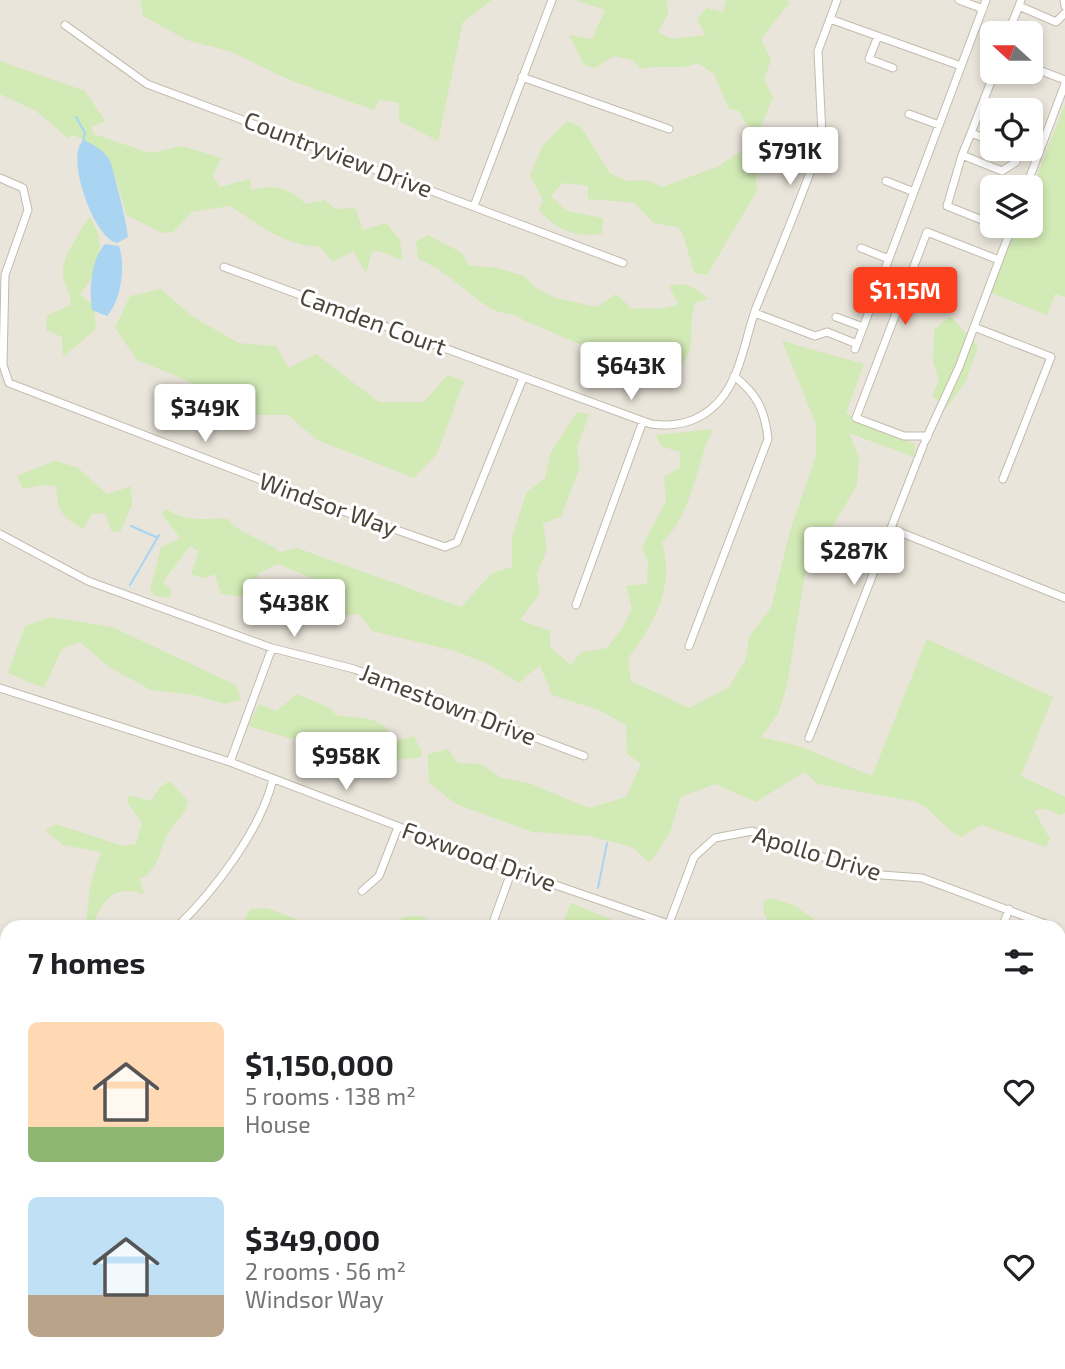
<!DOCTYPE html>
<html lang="en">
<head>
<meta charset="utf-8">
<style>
	:root { --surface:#fff; --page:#f2f2f2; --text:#202124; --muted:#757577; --accent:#fc3f1d }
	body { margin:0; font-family:"Exo 2",sans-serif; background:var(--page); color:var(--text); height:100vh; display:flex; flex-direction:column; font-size:26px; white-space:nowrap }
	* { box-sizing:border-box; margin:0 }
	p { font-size:23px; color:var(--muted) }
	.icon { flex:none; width:38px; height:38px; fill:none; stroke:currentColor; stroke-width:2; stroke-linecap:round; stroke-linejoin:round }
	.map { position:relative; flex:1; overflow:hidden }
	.panel { position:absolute; left:0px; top:920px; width:1066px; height:450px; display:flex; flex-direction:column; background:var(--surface); border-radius:21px 21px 0 0; box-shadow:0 4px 10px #0003 }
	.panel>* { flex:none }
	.needle { width:46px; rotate:291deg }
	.controls { position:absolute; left:980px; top:21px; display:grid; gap:14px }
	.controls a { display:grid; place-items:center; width:63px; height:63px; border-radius:10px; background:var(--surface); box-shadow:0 4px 10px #0003; font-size:35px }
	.price { position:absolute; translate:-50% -60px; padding:0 16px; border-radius:7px; background:#fff; color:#222; font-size:23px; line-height:46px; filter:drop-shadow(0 2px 4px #0008) }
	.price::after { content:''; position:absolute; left:50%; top:42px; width:21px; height:16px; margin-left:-10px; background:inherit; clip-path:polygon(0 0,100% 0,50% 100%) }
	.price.active { background:var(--accent); color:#fff }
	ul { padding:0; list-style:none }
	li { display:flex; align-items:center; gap:21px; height:175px; padding:0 28px }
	li span { display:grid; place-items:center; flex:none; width:196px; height:140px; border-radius:10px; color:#555 }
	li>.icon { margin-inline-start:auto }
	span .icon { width:84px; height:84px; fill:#fffc; stroke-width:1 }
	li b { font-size:30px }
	h2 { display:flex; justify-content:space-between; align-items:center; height:84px; padding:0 28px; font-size:30px }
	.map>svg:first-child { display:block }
	.residential { fill:#eae5da; fill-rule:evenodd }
	.green { fill:#d2eab5 }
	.water { fill:#a9d4f2 }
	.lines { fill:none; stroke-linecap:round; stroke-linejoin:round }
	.stream { stroke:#a9d4f2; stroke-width:2 }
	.street-casing { stroke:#c2bbae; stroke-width:9 }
	.street { stroke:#fff; stroke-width:7 }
	.labels { text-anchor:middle; stroke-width:6; stroke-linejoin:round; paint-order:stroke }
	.street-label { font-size:24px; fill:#4b4439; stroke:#fff }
</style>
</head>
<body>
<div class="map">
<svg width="1065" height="1369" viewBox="0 0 1065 1369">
	<rect width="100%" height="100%" fill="#f6f3ec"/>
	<!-- residential -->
	<path class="residential" d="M0,0H1065V1369H0ZM992,33H1031V72H992ZM992,110H1031V149H992ZM992,187H1031V226H992ZM7,928H1059V1363H7Z"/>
	<!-- green -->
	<path class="green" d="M140,0H492L463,22L438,141L399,121V103L379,100L374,110L292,81L232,52L187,40L143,16Z
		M575,0H667L668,14L658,32L672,39L705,35L697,19L707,8L723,12L726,0H787L789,3L761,39L771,60L764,79L773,97L760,129L747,126L739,111L729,109L714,74L698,63C679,71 662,64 641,69L632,60L614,56L595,68L584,65L569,35L592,39L605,10Z
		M0,61L85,91L105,121L91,127L94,134L150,153L182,146L221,158L213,176L220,187L250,179L251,190C275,184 288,187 306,204L325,200L335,209L355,208L363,230L386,223L400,240L403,260L379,251L372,252L366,273L353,251L333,262L320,247C285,246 259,225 230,206L192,212L173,232L162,233L127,215C113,174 117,156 74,135L68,138L36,111L0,94Z
		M1065,104V297L1055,294L1047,315L991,293L1017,226H1031V191Z
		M567,121L581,127L610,173L627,181L646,180L662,187L717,167L746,148L761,154L755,171L757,191L707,275L694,273L684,237L678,227L653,223L635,203L588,199V186L563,183L551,196L567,211L603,218L602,234C575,237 558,231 539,210L543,200L530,175L543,145Z
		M89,217C108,240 99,274 80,294L94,306L96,329L63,357L62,337L46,330L47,315L71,305C71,293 63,284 63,273C62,255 81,232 89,217Z
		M428,235L462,253L468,265L498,268L524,276L536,288L556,298L597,307L616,294L632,309C648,307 664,311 678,304L669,286C686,281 696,288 708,299L695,303C685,337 702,344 674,374L634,372L622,362L523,320C512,311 503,315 492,309C466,294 447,270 418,259L416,242Z
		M161,289L193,317L239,343L276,346L289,368L316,354L379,402H424L447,375L464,381L437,454L414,478L317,440L288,415H242L186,380L137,360L115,328L130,296Z
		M950,316L978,346L966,381L947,407L932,396L939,380L933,362L934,330Z
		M782,341L864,364L846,413L915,444L914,457L849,433L859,457L857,485L805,574L787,686L778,714L761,737L799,746L872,776L927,639L1053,697L1021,776L1065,797V812L1062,816L1047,809L1034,810L1050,839L1046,847L981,825L961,837C943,829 934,810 916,802L818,784L804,772L756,802L715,784L681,797L670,832L650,863L632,847L589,836L533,832L456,804L429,783L428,754L448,749L458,763L481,764L502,778L529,783L589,808L626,797L641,764L627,754L626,725L599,710L552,695L540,665L519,683L486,663L455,651L372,631L359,614L339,616L329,602L336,588L278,564L259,573L253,588L243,597L221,594L215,574L203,578L191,574L199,551L190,546L163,582L171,590L170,598L155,596L150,590L161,547L180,538L161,513L166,509C188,523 203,518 228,519C239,534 264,539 280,552L297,548L461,607L492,573L512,567V538L526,493L545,478L551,452L577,412L589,414L577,448L580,467L561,517L543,523L547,549L537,574L540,593L520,620L550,631V647L571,665L581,652L607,648L623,627L632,608L626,586L647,584L648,563L642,547L666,501L664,477L680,467V452L661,446L656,435L713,429C694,468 694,511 662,543C676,586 653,625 628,659L631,681L689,708L728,688L745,661L750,635L771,608L790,531L816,456V424Z
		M54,461L77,467L107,494L131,486L132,505L120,532H112L105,513L92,514L83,529C60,515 58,512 56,486L41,485L23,489L17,476Z
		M51,617L112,627L236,685L241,700L225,704L194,695L151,690L109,667L80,642L62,649L44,688L8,673L25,626Z
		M297,694L330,708L336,715C363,720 381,713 395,741L414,736L422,753L420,758L398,759L388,770L369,766L352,752L337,747L316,746L248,726L259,704L276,711Z
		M170,781L188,801C184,817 180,816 171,829C158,847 162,868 140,879L144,894C113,884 104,899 92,926L86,924L90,885L101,852L63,845L45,831L56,824L123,846L136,844L142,823L127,802L129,795L151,801L160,787Z
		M770,898L794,905L825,927H771L764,914L763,903Z
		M571,903L620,923L618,927H561Z
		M267,908L317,927H241L250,909Z
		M412,916H423L434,927H399L401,918Z
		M0,953L7,956V988L0,986Z
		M1059,1354L1065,1356V1369H951L958,1363H1059Z
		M200,1363H437L441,1369H199Z
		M536,1363H886L878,1369H552Z"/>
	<!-- water -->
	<path class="water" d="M84,140C93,144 106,152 110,161C113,167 129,232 128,237L117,243C93,238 64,153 84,140Z
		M105,244L119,246C126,266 121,301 107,316L92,310C89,290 91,259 105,244Z"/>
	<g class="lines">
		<!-- stream -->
		<path class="stream" d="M76,117L85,133L83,141
			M131,526L156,537
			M130,585L159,535
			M598,888L607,843"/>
		<!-- street casing -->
		<g class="street-casing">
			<path id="street" d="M959,0L983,9
				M1021,0L1019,6L1056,22L1065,13
				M1064,0L1065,6
				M830,19L961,66
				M65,25L147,84L623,263
				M1008,33L1019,6
				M878,36L869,59L893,68
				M1031,67L1065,80
				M522,77L669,129
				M909,114L939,125
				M971,133L992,79
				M992,141L971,133L962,155L1002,171L1016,162
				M1011,149L1016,162
				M962,155L947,206L992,224
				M0,178L23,188L28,210L5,275L3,365L9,383L334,508L445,547L457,542L523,378
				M886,181L914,192
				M1026,187L1065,84
				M474,206L552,0
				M998,226L1010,230
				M861,248L889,259
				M224,267L651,424C672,427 694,423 711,409C740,386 744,341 756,308C776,259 797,209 815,159L822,135L818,51L837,0
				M755,313L815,336L827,332L857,344
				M836,317L863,327
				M974,327L1051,357L1003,479
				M855,349L986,0
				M928,436H904L856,418L927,232L999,260
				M925,441L959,367L1012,226
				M892,529L1065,598
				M0,534L88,581L272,648L354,669L584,756
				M576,605L643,421
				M689,646L768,439C765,410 757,394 734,376
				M0,688L230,762L512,870L680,928
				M809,738L923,446
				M230,762L272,648
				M362,891L379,876L398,827
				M668,926L694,857L715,838L752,831L869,874L922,878L1056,928
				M176,928C214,891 261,830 273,779
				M491,928L512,870
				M1002,928L1009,909
				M0,946L7,949
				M1059,1112L1065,1095"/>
		</g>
		<!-- street -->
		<use href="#street" class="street"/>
	</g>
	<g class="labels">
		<!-- street labels -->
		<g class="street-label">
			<text transform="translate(338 155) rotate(21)" y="8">Countryview Drive</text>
			<text transform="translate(373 322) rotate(20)" y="8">Camden Court</text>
			<text transform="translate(328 505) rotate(20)" y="8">Windsor Way</text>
			<text transform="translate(448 705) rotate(21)" y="8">Jamestown Drive</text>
			<text transform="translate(817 854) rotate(17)" y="8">Apollo Drive</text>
			<text transform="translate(479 857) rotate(20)" y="8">Foxwood Drive</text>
		</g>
	</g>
</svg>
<div class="controls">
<a><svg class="needle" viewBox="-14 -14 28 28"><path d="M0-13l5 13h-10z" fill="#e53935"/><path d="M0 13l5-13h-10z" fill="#757577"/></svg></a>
<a><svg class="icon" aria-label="locate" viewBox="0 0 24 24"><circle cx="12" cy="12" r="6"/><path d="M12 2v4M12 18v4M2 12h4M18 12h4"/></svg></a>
<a><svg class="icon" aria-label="layers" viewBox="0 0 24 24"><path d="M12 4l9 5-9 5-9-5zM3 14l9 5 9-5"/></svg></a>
</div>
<b class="price" style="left:790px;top:187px">$791K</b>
<b class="price active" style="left:905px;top:327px">$1.15M</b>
<b class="price" style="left:631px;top:402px">$643K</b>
<b class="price" style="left:205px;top:444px">$349K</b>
<b class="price" style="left:854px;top:587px">$287K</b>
<b class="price" style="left:294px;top:639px">$438K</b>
<b class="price" style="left:346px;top:792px">$958K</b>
<section class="panel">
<h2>7 homes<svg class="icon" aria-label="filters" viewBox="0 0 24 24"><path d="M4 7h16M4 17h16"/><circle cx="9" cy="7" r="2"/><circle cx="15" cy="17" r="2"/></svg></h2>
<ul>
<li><span style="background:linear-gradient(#ffd9b3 75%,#8fb573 0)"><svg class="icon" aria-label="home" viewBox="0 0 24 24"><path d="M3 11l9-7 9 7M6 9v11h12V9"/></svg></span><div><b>$1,150,000</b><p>5 rooms · 138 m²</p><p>House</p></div><svg class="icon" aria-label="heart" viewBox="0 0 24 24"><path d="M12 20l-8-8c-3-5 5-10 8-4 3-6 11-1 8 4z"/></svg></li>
<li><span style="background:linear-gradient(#bfe0f5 70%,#b9a48a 0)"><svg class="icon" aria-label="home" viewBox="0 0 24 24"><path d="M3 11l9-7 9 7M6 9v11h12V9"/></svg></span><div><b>$349,000</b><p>2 rooms · 56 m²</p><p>Windsor Way</p></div><svg class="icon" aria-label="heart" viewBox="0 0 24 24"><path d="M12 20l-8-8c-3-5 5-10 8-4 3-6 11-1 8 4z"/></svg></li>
</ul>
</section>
</div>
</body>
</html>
